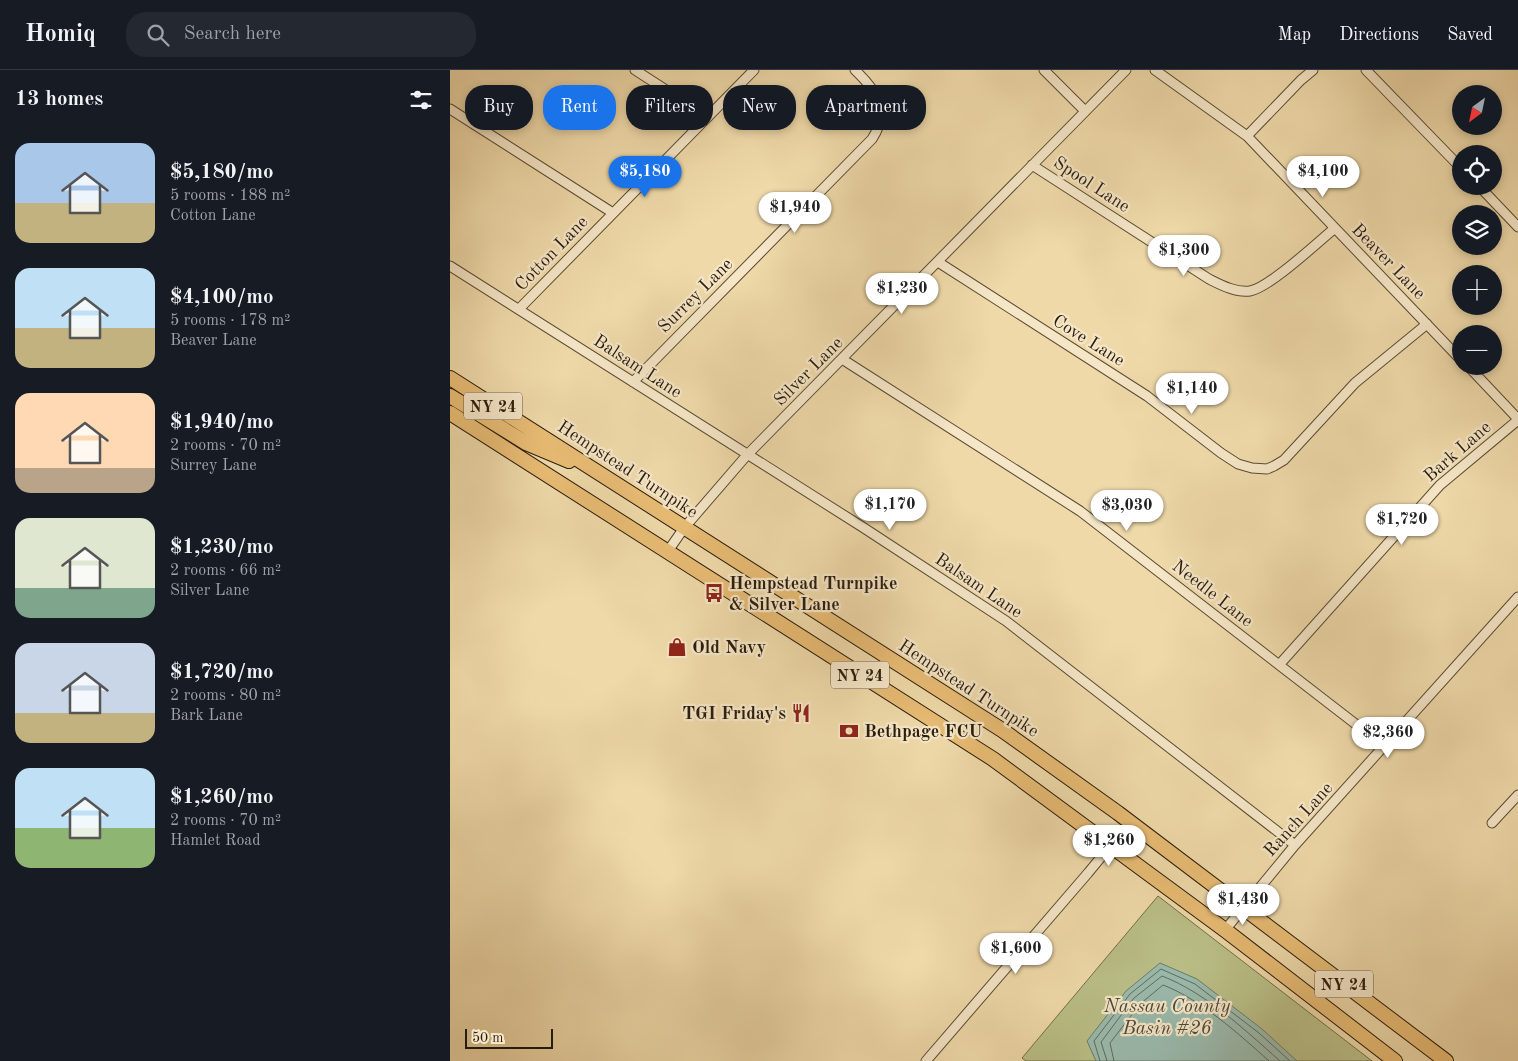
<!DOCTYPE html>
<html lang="en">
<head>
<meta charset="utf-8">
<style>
	:root { --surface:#171b24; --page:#242831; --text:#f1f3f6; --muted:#9ea1a6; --line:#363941; --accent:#1a73e8 }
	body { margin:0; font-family:"Old Standard TT",serif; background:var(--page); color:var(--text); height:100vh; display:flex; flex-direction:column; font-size:19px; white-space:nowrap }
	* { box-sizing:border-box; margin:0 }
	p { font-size:16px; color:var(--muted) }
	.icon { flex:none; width:28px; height:28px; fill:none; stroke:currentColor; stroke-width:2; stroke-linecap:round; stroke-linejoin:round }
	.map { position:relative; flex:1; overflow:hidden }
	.sheet { display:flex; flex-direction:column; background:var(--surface); width:450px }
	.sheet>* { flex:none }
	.hud { position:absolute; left:15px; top:15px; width:475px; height:45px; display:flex; gap:10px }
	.needle { width:32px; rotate:213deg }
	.controls { position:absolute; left:1002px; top:15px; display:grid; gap:10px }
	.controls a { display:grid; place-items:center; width:50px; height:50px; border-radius:50%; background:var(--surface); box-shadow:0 2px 8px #0003; font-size:25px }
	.scale { position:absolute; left:15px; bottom:12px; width:88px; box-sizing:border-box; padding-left:5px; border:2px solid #291c0c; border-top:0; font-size:14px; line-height:18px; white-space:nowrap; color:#291c0c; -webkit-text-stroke:4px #f5e6c7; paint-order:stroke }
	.price { position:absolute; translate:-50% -42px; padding:0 11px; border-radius:18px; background:#fff; color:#222; font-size:16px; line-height:32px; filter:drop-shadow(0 1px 2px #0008) }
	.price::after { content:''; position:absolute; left:50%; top:30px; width:15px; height:11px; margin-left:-8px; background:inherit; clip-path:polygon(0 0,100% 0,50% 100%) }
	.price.on { background:var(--accent); color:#fff }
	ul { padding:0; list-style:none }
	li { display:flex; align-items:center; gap:15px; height:125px; padding:0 15px }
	li span { display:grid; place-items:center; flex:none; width:140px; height:100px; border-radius:15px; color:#555 }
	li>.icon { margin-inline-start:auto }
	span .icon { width:60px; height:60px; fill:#fffc; stroke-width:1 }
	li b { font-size:21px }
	h2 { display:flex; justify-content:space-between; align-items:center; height:60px; padding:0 15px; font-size:21px }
	.pill { padding:0 18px; border-radius:20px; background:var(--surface); box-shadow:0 2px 8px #0003; font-size:18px; line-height:45px }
	.pill.on { background:var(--accent); color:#fff }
	header { display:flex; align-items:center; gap:30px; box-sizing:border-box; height:70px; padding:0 25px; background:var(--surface); border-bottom:1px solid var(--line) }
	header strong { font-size:24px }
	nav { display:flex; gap:28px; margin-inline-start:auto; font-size:18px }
	.search { width:350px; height:45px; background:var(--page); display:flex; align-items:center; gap:12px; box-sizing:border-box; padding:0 18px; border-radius:20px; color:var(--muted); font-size:19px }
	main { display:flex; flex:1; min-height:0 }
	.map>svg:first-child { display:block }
	.green { fill:#babf87; stroke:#726e4a }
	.water { fill:#9abaad; stroke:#6d7b6d }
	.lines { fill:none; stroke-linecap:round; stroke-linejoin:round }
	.shore { stroke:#626b5c; stroke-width:1 }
	.minor-casing { stroke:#5a4b33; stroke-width:11 }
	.primary-casing { stroke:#291c0c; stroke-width:16 }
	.minor { stroke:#f5e6c7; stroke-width:9 }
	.primary { stroke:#e8bc74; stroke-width:14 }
	.labels { text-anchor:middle; stroke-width:4.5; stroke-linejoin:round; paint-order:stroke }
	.shield { fill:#f5e6c7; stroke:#665944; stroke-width:1 }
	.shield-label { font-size:16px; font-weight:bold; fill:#291c0c }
	.street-label { font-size:18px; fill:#291c0c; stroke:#f5e6c7 }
	.poi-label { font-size:18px; font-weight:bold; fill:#291c0c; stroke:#f5e6c7; text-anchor:start }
	.water-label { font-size:19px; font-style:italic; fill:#4b4b3c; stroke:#f5e6c7 }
</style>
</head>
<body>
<header>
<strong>Homiq</strong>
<div class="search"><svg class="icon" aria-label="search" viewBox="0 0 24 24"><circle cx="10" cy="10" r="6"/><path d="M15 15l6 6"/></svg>Search here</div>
<nav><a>Map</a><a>Directions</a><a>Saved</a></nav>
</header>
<main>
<section class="sheet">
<h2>13 homes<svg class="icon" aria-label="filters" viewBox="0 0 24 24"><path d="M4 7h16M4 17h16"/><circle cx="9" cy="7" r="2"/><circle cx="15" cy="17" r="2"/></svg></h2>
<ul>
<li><span style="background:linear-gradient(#a9c7e8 60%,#c2b280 0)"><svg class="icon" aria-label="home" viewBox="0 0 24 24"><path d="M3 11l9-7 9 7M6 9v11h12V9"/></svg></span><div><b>$5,180/mo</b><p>5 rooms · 188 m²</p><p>Cotton Lane</p></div></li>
<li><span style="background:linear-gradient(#bfe0f5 60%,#c2b280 0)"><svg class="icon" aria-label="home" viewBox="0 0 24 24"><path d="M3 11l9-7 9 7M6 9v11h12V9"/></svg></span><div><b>$4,100/mo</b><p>5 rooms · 178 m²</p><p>Beaver Lane</p></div></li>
<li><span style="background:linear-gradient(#ffd9b3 75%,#b9a48a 0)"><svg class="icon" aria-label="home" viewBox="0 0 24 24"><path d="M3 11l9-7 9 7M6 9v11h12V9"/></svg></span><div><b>$1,940/mo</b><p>2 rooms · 70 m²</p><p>Surrey Lane</p></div></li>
<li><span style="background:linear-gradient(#dfe7d0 70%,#7fa58c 0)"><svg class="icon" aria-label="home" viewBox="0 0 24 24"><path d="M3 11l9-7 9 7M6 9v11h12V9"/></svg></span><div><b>$1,230/mo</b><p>2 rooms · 66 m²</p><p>Silver Lane</p></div></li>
<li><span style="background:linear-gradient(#c9d6e8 70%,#c2b280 0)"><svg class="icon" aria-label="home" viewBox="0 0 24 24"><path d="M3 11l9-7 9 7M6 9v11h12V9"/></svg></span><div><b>$1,720/mo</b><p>2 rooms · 80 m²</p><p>Bark Lane</p></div></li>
<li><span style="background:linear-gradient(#bfe0f5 60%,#8fb573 0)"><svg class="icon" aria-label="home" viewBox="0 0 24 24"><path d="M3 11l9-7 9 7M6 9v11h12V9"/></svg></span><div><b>$1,260/mo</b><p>2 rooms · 70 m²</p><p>Hamlet Road</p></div></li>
</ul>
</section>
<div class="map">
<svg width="1068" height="991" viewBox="0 0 1068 991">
	<rect width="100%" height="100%" fill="#efd9a9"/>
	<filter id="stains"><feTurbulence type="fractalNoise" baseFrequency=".004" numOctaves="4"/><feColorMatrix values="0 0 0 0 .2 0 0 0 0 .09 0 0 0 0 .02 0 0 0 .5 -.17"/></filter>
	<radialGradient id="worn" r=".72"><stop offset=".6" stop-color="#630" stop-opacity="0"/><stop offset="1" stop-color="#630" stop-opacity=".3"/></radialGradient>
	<!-- green -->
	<path class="green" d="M708,826L922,991H576L572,988Z"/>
	<!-- water -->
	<path class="water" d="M710,893L747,909L812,959L847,991H646L637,971L676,921Z"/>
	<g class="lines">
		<!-- shore -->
		<path class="shore" d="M650,991L644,971L680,924L711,899L745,914L809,963L840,991
			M657,991L651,972L684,928L712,906C756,923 795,960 830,991
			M664,991L660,973L690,934L713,915C750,929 789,964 819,991"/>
		<!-- minor casing -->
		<g class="minor-casing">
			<path id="minor" d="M185,0L258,47
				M594,0L635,41
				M705,0L797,66L1011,290
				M916,0L1011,98
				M0,39L163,143
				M797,66L851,10L863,0
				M582,95L759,209C771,215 786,223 800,221C819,218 868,172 885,158
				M1029,116L1068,157
				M488,192L697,326L771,383L788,394L802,398L817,399L824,396L834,390L905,313L977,254
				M0,196L414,458L556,551L845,775
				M69,239L304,0
				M392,289L630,441L934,676
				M1018,296L1068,349
				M183,312L422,69C441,40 426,20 405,0
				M218,481L234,458L297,385L676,0
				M829,595L990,415L1068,350
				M1042,753L1068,725
				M775,860L845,775L1068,527
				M476,991L638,803L680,752"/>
		</g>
		<!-- primary casing -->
		<g class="primary-casing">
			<path id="primary" d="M0,308L552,660L668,743L996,991
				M0,326L76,373L119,391
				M0,343L543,689L775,860L945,991"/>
		</g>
		<!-- minor -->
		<use href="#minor" class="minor"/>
		<!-- primary -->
		<use href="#primary" class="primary"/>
	</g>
	<!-- icons -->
	<defs>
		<g id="bus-bare" transform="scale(1.5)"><path d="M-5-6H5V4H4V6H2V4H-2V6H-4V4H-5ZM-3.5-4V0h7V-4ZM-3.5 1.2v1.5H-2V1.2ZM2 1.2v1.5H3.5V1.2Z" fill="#8f2418" stroke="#f5e6c7" stroke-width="2.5" paint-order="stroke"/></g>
		<g id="shop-bare" transform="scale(1.5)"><path d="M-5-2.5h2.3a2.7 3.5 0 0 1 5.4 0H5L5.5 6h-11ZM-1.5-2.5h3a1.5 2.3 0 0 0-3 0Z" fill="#8f2418" stroke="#f5e6c7" stroke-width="2.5" paint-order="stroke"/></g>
		<g id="restaurant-bare" transform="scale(1.5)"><path d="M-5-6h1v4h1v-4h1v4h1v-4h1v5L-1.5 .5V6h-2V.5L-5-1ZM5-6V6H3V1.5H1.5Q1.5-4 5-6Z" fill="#8f2418" stroke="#f5e6c7" stroke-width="2.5" paint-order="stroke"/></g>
		<g id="bank-bare" transform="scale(1.5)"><path d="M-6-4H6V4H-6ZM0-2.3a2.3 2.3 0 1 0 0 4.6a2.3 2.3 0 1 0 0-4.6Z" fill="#8f2418" stroke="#f5e6c7" stroke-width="2.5" paint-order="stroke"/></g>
	</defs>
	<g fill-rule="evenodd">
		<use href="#bus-bare" x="264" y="523"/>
		<use href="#shop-bare" x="227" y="577"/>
		<use href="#restaurant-bare" x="351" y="643"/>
		<use href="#bank-bare" x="399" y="661"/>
	</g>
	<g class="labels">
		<!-- shield labels -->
		<g class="shield">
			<rect x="14" y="322.5" width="58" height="27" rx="4"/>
			<rect x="381" y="591.5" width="58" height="27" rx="4"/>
			<rect x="865" y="900.5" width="58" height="27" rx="4"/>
		</g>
		<g class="shield-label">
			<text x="43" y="342">NY 24</text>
			<text x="410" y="611">NY 24</text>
			<text x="894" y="920">NY 24</text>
		</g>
		<!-- street labels -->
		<g class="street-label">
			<text transform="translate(642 114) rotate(33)" y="6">Spool Lane</text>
			<text transform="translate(101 183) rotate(-46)" y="6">Cotton Lane</text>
			<text transform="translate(939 191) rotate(46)" y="6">Beaver Lane</text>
			<text transform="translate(245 225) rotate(-45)" y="6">Surrey Lane</text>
			<text transform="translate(639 270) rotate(32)" y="6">Cove Lane</text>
			<text transform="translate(188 296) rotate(33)" y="6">Balsam Lane</text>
			<text transform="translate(358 301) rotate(-45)" y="6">Silver Lane</text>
			<text transform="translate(1007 381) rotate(-41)" y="6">Bark Lane</text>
			<text transform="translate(178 399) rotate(33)" y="6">Hempstead Turnpike</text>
			<text transform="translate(529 515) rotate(34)" y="6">Balsam Lane</text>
			<text transform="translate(763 523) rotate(38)" y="6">Needle Lane</text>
			<text transform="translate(519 618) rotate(33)" y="6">Hempstead Turnpike</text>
			<text transform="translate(848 749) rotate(-48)" y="6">Ranch Lane</text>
		</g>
		<!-- poi labels -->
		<g class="poi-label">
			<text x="279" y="519">Hempstead Turnpike<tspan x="279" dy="21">&amp; Silver Lane</tspan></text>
			<text x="242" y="583">Old Navy</text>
			<text x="336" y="649" text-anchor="end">TGI Friday's</text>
			<text x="414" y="667">Bethpage FCU</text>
		</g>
		<!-- water labels -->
		<g class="water-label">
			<text x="717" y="942">Nassau County<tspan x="717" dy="22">Basin #26</tspan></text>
		</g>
	</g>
	<rect width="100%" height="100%" filter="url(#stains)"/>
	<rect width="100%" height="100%" fill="url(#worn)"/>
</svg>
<div class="controls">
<a><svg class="needle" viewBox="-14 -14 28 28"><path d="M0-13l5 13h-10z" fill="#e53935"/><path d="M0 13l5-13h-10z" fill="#9ea1a6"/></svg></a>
<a><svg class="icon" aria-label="locate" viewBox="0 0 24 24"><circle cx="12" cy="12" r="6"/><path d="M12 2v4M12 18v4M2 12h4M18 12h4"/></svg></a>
<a><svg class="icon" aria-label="layers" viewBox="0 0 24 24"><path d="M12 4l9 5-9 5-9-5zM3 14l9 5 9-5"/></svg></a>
<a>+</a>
<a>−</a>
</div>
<div class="scale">50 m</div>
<b class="price on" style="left:195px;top:128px">$5,180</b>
<b class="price" style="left:873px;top:128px">$4,100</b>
<b class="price" style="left:345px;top:164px">$1,940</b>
<b class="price" style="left:734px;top:207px">$1,300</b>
<b class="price" style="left:452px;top:245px">$1,230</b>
<b class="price" style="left:742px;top:345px">$1,140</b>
<b class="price" style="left:440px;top:461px">$1,170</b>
<b class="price" style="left:677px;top:462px">$3,030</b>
<b class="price" style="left:952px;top:476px">$1,720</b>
<b class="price" style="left:938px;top:689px">$2,360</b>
<b class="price" style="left:659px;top:797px">$1,260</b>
<b class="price" style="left:793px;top:856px">$1,430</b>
<b class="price" style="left:566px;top:905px">$1,600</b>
<div class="hud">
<a class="pill">Buy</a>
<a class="pill on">Rent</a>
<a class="pill">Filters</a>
<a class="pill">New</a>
<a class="pill">Apartment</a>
</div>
</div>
</main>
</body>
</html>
